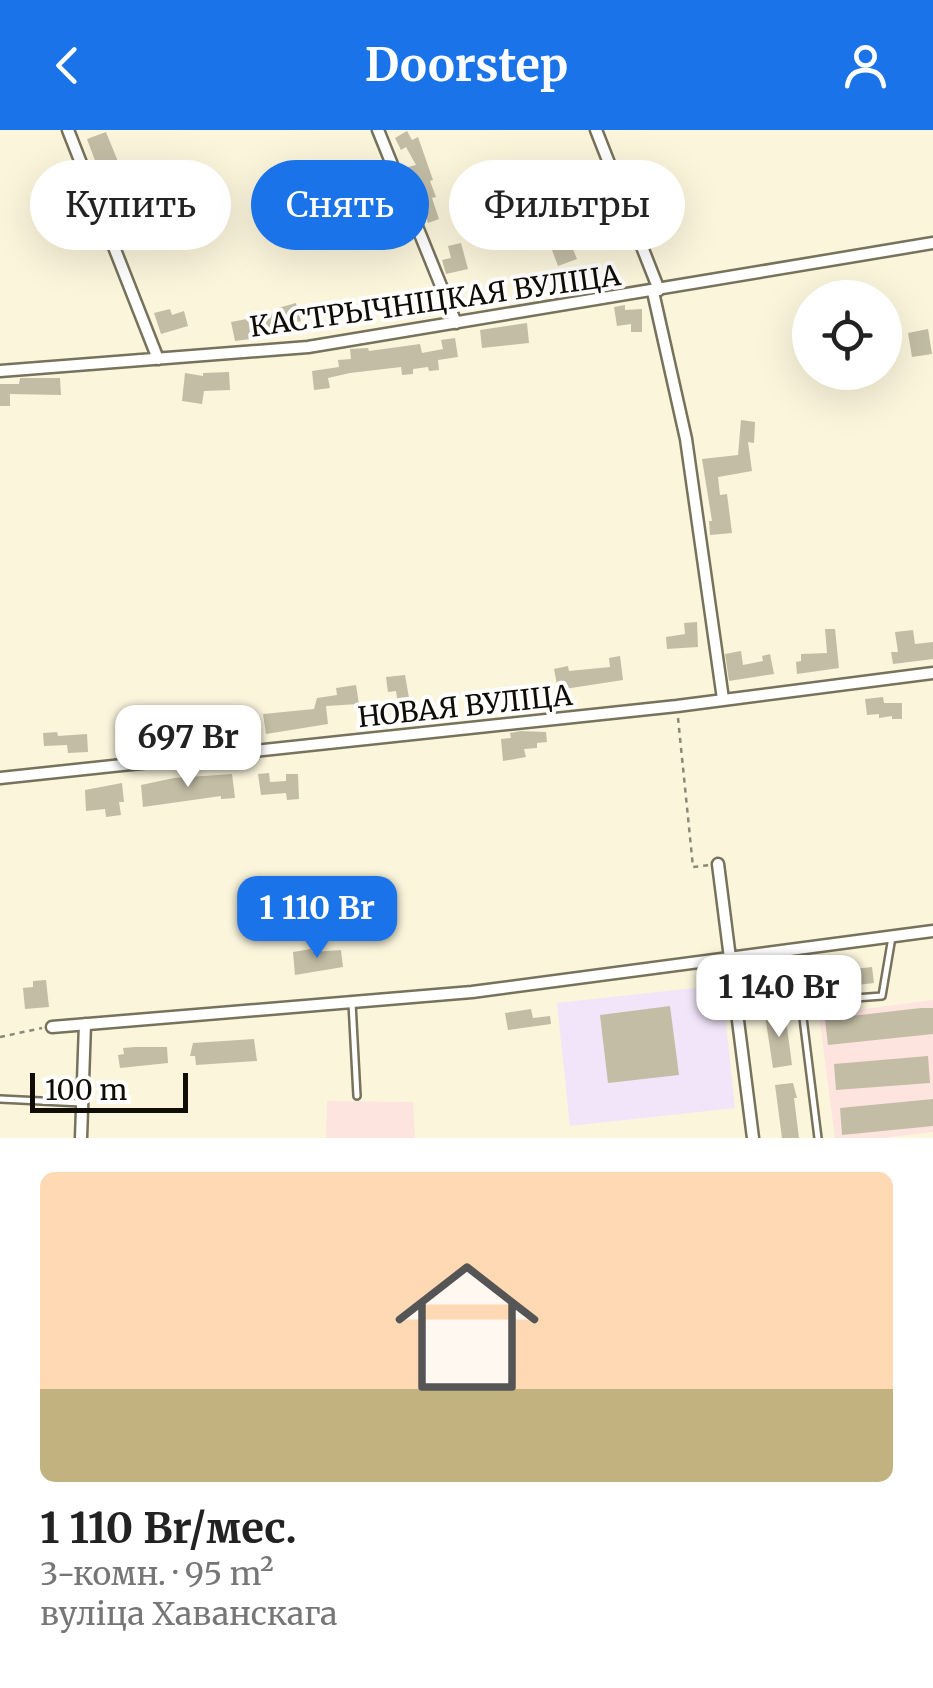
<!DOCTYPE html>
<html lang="ru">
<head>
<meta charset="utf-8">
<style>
	:root { --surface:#fff; --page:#f2f2f2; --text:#222; --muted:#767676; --accent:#1a73e8 }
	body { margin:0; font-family:Merriweather,serif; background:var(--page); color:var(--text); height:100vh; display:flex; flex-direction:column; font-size:38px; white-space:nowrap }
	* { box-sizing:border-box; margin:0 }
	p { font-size:32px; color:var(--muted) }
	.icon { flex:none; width:55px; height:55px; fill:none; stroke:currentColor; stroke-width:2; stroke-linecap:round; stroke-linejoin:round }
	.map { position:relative; height:1008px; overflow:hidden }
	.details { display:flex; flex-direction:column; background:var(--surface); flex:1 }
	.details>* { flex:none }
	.guide { position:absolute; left:30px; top:30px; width:875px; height:90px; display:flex; gap:20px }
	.controls { position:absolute; left:792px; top:150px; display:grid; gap:20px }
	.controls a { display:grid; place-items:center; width:110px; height:110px; border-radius:50%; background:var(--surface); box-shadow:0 10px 40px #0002; font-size:50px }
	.scale { position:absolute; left:30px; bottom:25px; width:158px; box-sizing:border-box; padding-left:10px; border:5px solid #0f0d05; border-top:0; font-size:28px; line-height:35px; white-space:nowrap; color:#0f0d05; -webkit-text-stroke:8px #fff; paint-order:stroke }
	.price { position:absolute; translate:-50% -85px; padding:0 22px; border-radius:20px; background:#fff; color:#222; font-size:32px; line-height:65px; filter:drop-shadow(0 2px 5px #0008) }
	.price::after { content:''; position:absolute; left:50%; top:60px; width:30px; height:22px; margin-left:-15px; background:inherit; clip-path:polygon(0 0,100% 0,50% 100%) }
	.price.selected { background:var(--accent); color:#fff }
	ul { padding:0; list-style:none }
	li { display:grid; align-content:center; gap:20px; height:530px; padding:0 40px }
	li span { display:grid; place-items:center; height:310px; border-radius:15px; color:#555 }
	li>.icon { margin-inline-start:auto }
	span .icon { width:180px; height:180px; fill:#fffc; stroke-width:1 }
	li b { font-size:42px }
	.chip { padding:0 35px; border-radius:45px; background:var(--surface); box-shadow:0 10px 40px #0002; font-size:35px; line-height:90px }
	.chip.selected { background:var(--accent); color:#fff }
	header { display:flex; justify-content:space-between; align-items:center; height:130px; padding:0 40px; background:var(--accent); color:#fff; font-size:45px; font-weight:700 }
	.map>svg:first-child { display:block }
	.industrial { fill:#fee4df }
	.education { fill:#f2e5f9 }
	.building { fill:#c3bda5 }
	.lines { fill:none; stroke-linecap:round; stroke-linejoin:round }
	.service-casing { stroke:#77725b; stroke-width:10 }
	.minor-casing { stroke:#77725b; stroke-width:15 }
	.path { stroke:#8c8877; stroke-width:2.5; stroke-dasharray:5 5; stroke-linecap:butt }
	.service { stroke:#fff; stroke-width:5 }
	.minor { stroke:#fff; stroke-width:10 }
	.labels { text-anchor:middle; stroke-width:8; stroke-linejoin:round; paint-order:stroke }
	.street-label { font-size:28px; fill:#0f0d05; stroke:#fff }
</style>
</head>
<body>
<header><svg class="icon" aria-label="back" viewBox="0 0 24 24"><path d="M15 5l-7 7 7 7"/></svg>Doorstep<svg class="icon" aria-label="person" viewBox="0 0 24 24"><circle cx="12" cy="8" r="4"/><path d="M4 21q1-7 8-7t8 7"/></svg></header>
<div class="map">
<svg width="933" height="1008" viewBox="0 0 933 1008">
	<rect width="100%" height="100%" fill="#fbf5dc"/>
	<!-- industrial -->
	<path class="industrial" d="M933,870V1002L884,1008H835L819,885Z
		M327,971L413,972L415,1008H326Z"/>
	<!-- education -->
	<path class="education" d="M722,855L735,978L570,996L557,873Z"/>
	<!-- building -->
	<path class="building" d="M407,1L412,10L418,7L433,50L430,51L436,67L432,68L439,89L428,93L408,37L416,35L406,17L401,20L395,8Z
		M106,2L130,61L109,68L87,9Z
		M67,41L71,86L80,83L84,95L76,98L78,104L63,109L59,98L66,95L60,75L52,76L50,44Z
		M387,62L399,109L369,115L364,95L374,93L368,66Z
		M567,105L577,129L558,136L549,112Z
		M461,113L468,139L446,144L442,130L451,128L448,116Z
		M296,173L301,191L294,193L297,203L235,211L231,192L279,183L278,178Z
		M625,175V180L642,179V202H631V194L617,196L614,177Z
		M170,179L172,185L184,181L188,196L161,204L154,183Z
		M527,193L529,213L482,218L480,200Z
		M928,199L932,224L912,227L908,203Z
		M455,208L458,227L438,230L439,240L429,241L428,237L413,239V244L402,245L401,237L350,243L328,248L330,258L314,260L312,241L339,237L338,230L351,229L350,219L368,218L369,221L420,214L422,223L443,219L441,210Z
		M229,242L230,260L204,261L202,274L182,271L185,243L203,246V243Z
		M20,248H60L61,265L10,264V276H0V254H19Z
		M741,290L755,292L754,313L748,312L752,341L718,347L720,365L727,364L732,403L710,405L709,391H712L702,329L738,325Z
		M697,492L698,517L667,519L666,507L685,504L684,493Z
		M825,499H835L839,538L797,544L796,532L801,531V524L827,523Z
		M913,500L915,514L933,512V529L893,534L891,522H898L895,502Z
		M741,521L743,535L763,531L762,526L770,524L774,544L729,551L725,524Z
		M620,526L623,550L558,560L554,539L568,536L569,541L610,537L609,528Z
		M405,545L412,585L400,587L396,561L388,562L386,547Z
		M356,555L359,574L326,576L328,594L266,604L263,584L314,579L317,568L337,565L336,558Z
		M883,567L884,573H902V589H892V586L879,588V584L867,585L865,569Z
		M202,585L204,614L173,617L169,597L186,594V586Z
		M521,601L546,602L547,612L537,613V618L524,619L526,627L503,631L501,609L511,608L510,603Z
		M57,602L58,606L87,604L88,622L68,623L67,615L44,616L43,603Z
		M269,643L270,652L286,651V644H298L299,669L287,670L286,663L261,665L258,644Z
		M232,644L235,668L221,669V666L143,677L141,655L174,648Z
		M122,653L124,672H119L121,685L106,687L105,679L86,681L85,660Z
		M311,819L312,822L341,820L343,837L295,845L293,822Z
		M812,837L815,862L779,866L775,842Z
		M872,837L874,853L831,858L829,842Z
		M46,850L49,877L25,879L23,858L33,857V851Z
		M670,876L679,945L608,953L600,885Z
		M921,878H933V904L828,915L825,889Z
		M531,879L533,888L550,886L551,894L508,900L505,883Z
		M785,882L792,935L773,938L765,885Z
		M254,909L257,931L196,935L195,926H190L193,913Z
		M135,917H167L168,933L120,938L118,925L124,924L123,918Z
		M928,926L930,953L836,960L834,934Z
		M793,953L797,968H794L799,1008H782L775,955Z
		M933,969V996L842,1005L840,978Z"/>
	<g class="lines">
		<!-- service casing -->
		<g class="service-casing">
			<path id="service" d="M801,872L882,866L892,807
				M352,873L357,966
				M738,877L801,872L818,1008
				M0,969L82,973"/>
		</g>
		<!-- minor casing -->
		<g class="minor-casing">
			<path id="minor" d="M68,0L158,229
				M378,0L456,193
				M596,0L659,160
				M653,162L686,309L723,569
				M0,241L308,217L933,113
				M0,648L677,576L933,543
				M718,734L753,1008
				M52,897L472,862L933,801
				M81,1008L85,894"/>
		</g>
		<!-- path -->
		<path class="path" d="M678,588L693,737L710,735
			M704,843L724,852
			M0,907L42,898"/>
		<!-- service -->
		<use href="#service" class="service"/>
		<!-- minor -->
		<use href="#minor" class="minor"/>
	</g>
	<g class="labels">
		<!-- street labels -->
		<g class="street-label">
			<text transform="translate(435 171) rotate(-8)" y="10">КАСТРЫЧНІЦКАЯ ВУЛІЦА</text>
			<text transform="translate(465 576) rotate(-6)" y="10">НОВАЯ ВУЛІЦА</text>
		</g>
	</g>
</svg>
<div class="controls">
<a><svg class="icon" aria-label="locate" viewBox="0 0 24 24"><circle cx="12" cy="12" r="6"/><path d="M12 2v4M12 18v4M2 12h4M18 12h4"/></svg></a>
</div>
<div class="scale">100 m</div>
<b class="price" style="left:188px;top:660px">697 Br</b>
<b class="price selected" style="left:317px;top:831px">1 110 Br</b>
<b class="price" style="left:779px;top:910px">1 140 Br</b>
<div class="guide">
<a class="chip">Купить</a>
<a class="chip selected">Снять</a>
<a class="chip">Фильтры</a>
</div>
</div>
<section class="details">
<ul>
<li><span style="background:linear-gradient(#ffd9b3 70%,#c2b280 0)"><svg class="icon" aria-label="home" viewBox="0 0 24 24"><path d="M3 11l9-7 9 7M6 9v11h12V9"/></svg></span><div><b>1 110 Br/мес.</b><p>3-комн. · 95 m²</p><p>вуліца Хаванскага</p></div></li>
</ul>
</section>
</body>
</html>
